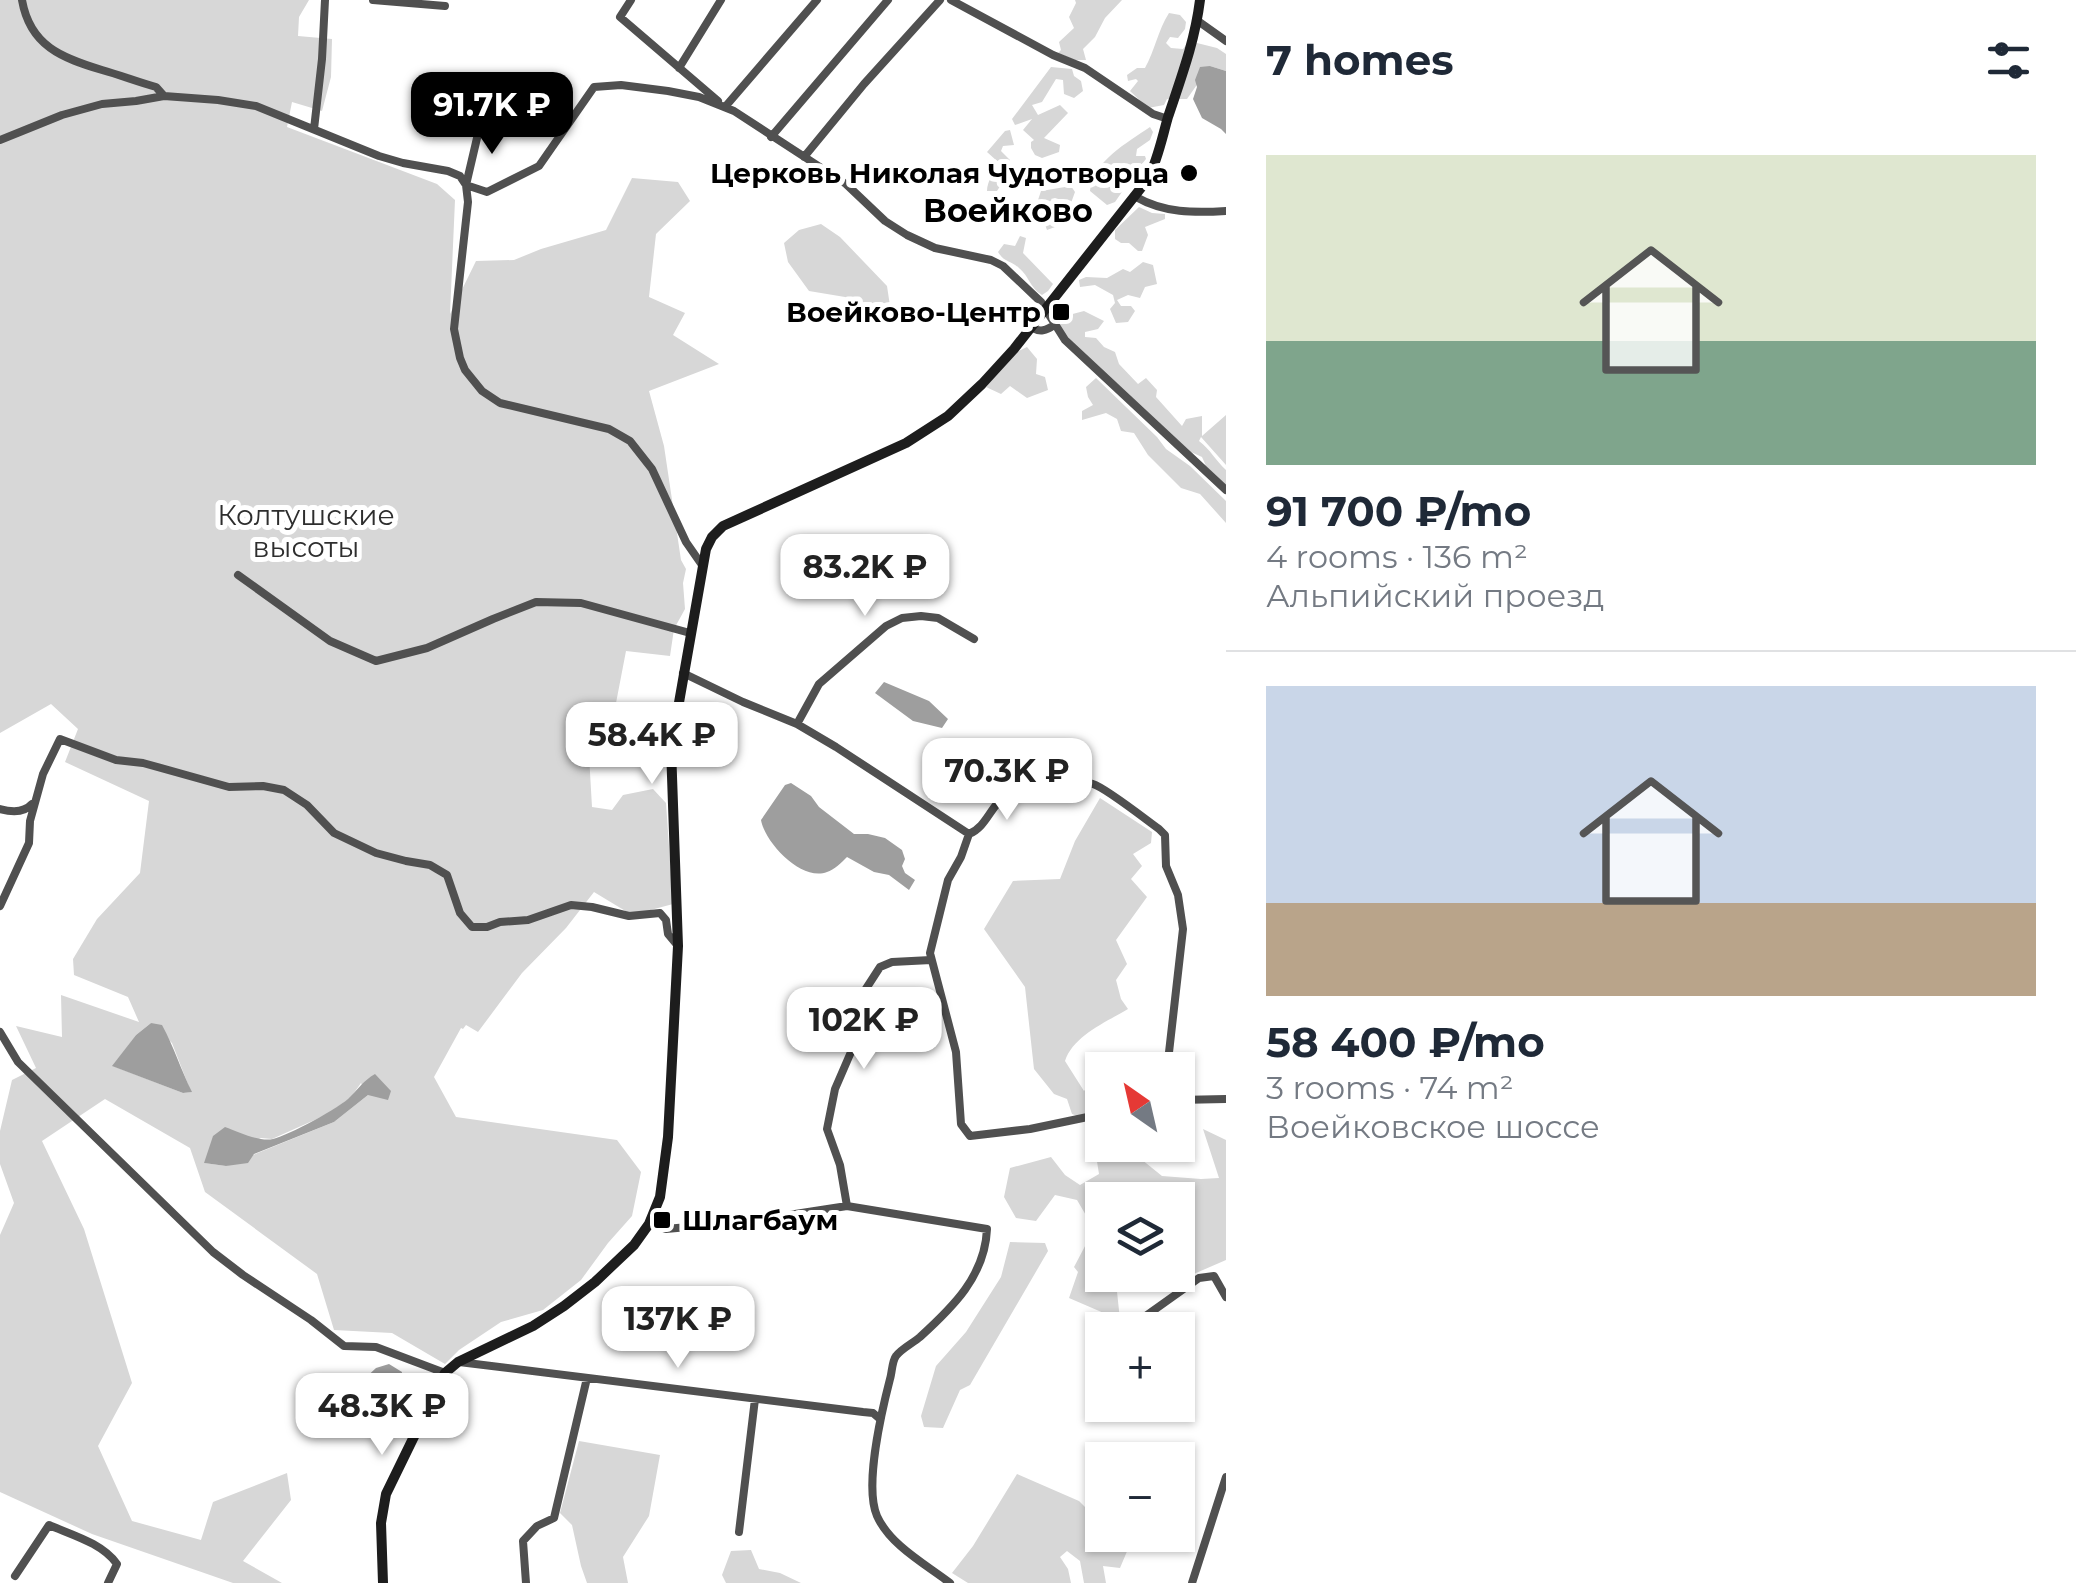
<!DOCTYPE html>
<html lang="en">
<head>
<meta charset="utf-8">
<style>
	:root { --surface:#fff; --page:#f2f2f3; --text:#1f2937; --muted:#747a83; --line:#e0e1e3; --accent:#000 }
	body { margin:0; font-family:Montserrat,sans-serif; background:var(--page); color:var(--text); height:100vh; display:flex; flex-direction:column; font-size:38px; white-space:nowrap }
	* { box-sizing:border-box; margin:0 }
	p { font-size:32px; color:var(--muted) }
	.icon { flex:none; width:55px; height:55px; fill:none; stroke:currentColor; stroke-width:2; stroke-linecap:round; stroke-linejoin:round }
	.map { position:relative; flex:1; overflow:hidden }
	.details { display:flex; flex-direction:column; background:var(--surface); width:850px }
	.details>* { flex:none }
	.needle { width:65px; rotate:326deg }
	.controls { position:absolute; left:1085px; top:1052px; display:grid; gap:20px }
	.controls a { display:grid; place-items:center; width:110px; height:110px; border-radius:0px; background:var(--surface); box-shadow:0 2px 8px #0004; font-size:50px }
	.price { position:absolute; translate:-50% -85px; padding:0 22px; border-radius:20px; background:#fff; color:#222; font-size:32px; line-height:65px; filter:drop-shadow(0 2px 5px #0008) }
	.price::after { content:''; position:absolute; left:50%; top:60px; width:30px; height:22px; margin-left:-15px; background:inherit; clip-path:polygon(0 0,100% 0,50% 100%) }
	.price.active { background:var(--accent); color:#fff }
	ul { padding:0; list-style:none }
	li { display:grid; align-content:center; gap:20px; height:530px; padding:0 40px }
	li+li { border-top:2px solid var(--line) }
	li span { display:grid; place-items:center; height:310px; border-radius:0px; color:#555 }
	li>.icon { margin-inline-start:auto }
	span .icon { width:180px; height:180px; fill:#fffc; stroke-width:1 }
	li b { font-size:42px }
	h2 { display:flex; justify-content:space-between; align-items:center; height:120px; padding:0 40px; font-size:42px }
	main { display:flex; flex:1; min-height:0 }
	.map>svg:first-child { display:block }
	.green { fill:#d7d7d7; fill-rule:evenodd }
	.water { fill:#9e9e9e }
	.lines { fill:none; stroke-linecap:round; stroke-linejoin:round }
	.street { stroke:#505050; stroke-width:8 }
	.secondary { stroke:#1d1d1d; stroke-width:10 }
	.poi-dot { fill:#000; stroke:#fff; stroke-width:4 }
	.labels { text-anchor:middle; stroke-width:10; stroke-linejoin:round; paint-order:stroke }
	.poi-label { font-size:28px; font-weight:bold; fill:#000; stroke:#fff; text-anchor:end }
	.park-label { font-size:28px; fill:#2e2e2e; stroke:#fff }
	.quarter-label { font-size:32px; font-weight:bold; fill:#000; stroke:#fff }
</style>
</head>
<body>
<main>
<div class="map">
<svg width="1226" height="1583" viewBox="0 0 1226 1583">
	<rect width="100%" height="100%" fill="#fff"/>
	<!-- green -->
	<path class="green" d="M0,0H309L299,17L298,36L332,39L331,77L322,111L292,102L287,127L437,184L455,200L450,314L476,261L514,260L541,249L606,230L632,178L678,182L690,201L656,234L649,297L685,313L673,335L719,364L649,391L664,446L681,560L686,569L683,583L685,609L674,629L670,656L626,651L616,703L604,732L595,735L589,755L592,807L612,810L623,795L653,789L666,803L673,904L632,915L594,892L566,928L522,973L478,1032L466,1025L463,1029L461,1028L434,1077L456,1117L617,1140L641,1172L632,1216L608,1243L581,1280L543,1310L501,1322L459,1350L445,1364L392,1333L334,1330L317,1274L205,1192L190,1148L105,1099L42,1141L84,1229L132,1383L98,1446L132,1521L201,1540L213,1502L287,1473L291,1500L243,1561L282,1583H233L92,1534L0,1492V1235L14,1203L0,1164V1131L12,1080L36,1068L16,1026L62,1037L61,995L139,1022L128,997L74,975L73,959L97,919L140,873L149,801L65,762L78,729L51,704L0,733ZM151,1023L172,1043L191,1092L183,1093L113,1066L136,1035ZM361,1083L368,1095L334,1122L226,1166L204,1163L261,1138L272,1139L328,1114L351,1097Z
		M1075,0H1122L1105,18L1095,37L1083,49L1086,60H1075L1058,53L1061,50L1059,42L1074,28L1069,17L1076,3Z
		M1169,13L1180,15L1186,22L1185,29L1178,38L1170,37L1166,43L1171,48L1183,49L1189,41L1217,48L1226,54V71L1210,66L1187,99H1167L1164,105L1148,108L1130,91L1138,81L1136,79L1128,81L1127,75L1137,68H1145C1155,50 1158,30 1169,13Z
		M1051,67L1072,69L1074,76L1081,81L1083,91L1074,98L1064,94L1063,80L1056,79L1042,102L1032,105L1038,115L1060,105L1068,113L1044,138L1060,145L1059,152L1042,158L1035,155L1031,148V142L1034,140L1023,130L1032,119L1015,125L1012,119Z
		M1150,127L1153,132L1150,140L1137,149L1136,156H1145L1146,159L1128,181L1114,180V183L1124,189L1115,202L1107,205L1090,191C1093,161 1127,143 1150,127Z
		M1010,130L1014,145L1003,146L1001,151L1010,160L1007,175L997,191H987C987,181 995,171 997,161L987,152L1005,131Z
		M1071,186L1075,192L1071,203L1055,198L1051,199L1058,209L1055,227L1047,230L1037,203L1041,191Z
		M1139,207L1152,213L1165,214V219L1145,227L1148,235L1142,251H1138L1129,243H1121L1115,239V230Z
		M821,224L840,237L887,286L890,306L876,317L865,313L845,297L809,291L788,262L784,243L799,230Z
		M1020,236L1026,238L1023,253L1053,284L1048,291L1042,295C1030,288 1029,276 1019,268C1010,260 1005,263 998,252L1004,244L1015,246Z
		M1143,262L1153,265L1157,284L1145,287L1140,298L1128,295L1117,300L1121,306H1131L1135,311L1128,322L1116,323L1110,309L1115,303L1113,295L1095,285L1080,287L1079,280L1086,277L1107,278L1123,269L1130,272Z
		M1084,311L1104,321L1098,329L1085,332V337L1096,338L1104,347L1115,352L1119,364L1138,384L1146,378L1157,390L1156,397L1182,426L1186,419L1202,416V436L1226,415V465L1201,437L1199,441C1210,449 1216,461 1226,470V485L1206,466L1202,457L1191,452L1117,383C1094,369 1075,347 1059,326L1065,316Z
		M1027,347L1037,359L1036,374L1045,377L1048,390L1027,398L1010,386L1001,394L986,387L1012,354Z
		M1096,378L1157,437L1166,449L1190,466L1226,501V523L1200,494L1181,488L1148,455L1134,433L1121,431L1117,419L1106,413L1082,420V411L1093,405L1088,397L1086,387Z
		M1100,798L1152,832L1151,843L1133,854L1142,866L1131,879L1147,897L1116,940L1127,964L1116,980L1121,999L1128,1009C1106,1022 1073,1036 1065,1061L1084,1091L1102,1071V1111L1080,1117L1072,1114L1067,1099L1054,1094L1034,1069L1025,987L984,929L1013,881L1060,879L1075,841Z
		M1203,1129L1226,1140V1260L1173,1283L1165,1275H1178V1200H1102V1275H1124L1116,1282L1120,1320L1069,1298L1078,1272L1074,1267L1094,1229L1077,1200L1055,1195L1036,1221L1016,1218L1004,1197L1010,1168L1051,1157L1065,1175L1080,1185L1099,1174L1094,1143L1136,1155L1162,1176L1201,1179L1219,1178Z
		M1010,1242L1045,1243L1048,1251L970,1385L960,1390L943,1428L924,1427L921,1416L936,1366L966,1332L1001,1277Z
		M579,1441L660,1455L649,1516L623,1557L628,1583H587L581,1566L572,1525L560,1513Z
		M1017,1474L1079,1501L1102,1524V1535H1114L1128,1549L1120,1568L1103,1566L1106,1583H1084L1080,1561L1067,1551L1060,1557L1068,1569L1071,1583H968L952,1573L973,1546Z
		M751,1550L759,1569L780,1573L801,1583H726L722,1575L731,1551Z"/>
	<!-- water -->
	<path class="water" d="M1210,66L1226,71V134L1221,129L1202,118L1193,99L1197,87L1195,80L1200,67Z
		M884,682L929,701L948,719L942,728L913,721L875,693Z
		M791,783L811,796L819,807L854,834H868L885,838L902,850L905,859L902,866L905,873L915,880L909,890L889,875L874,872L847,857C842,862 834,870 827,872C802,882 765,843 761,820L785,785Z
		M151,1023L162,1025C174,1047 181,1070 192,1092L183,1093L112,1066L136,1035Z
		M375,1074L391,1091L388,1100L368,1095L334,1122L254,1154L248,1163L226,1166L204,1163L213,1136L225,1127C239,1132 259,1142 273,1139C289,1135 340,1108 351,1096C360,1087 363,1081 375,1074Z
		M389,1364L402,1372C399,1398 390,1410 362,1410L360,1383L376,1368Z"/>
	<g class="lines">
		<!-- street -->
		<path class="street" d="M22,0C30,46 62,58 102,70C120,75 138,82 156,87L164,96
			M373,0L445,6
			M631,0L620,17L718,101
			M951,0L1053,55L1085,68L1153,114L1168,119
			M1198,21L1226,41
			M679,68L721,0
			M725,107L817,0
			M481,121L466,185L468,202L454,329L460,358L465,370L482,391L500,403L609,429L630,441L652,469L686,542L702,565
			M314,129L322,59L325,0
			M771,137L888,0
			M0,140L62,115L102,104L136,101L164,96L218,100L256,106L379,156L403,163L448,171L460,176L466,185L487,192L539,166L594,87L621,85L668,91L699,97L734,111L846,184L885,221L907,235L935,248L991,260L1003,266L1041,302L1065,340L1226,490
			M804,157L864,84L940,0
			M1136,197C1164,213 1194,213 1226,211
			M1032,328C1040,332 1046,331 1054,325
			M238,575L330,641L376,661L427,648L493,619L536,602L581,603L690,633
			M683,673L743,702L797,724L836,747L969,834C987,827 991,804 1007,795C1025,785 1073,777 1093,784C1106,788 1145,819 1159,829L1165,835L1166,866L1178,895L1183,929L1167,1070
			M797,724L819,684L886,626L902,618L921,616L938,618L974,639
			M0,809C11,812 24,813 32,804
			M969,834L961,857L948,880L930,953L956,1052L961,1124L970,1136L1030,1129L1102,1114
			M0,906L29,843L30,821L43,774L60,739L116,760L143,763L229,787L263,786L284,790L307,805L334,833L376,853L406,861L430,865L447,875L460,913L472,927H487L500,922L528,920L571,905L592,907L629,916L660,913L666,920L668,934L678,946
			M0,1032L18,1062L213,1252L243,1275L311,1320L344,1346L376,1347L445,1373
			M1178,1100L1226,1099
			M847,1206L840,1165L827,1129L835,1089L851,1052L852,1025L858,1001L880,967L892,962L931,960
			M649,1224L666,1229L743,1222L847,1206L987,1229C985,1276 953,1307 920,1337C913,1343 901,1349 896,1356C892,1361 892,1373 890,1379C882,1410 864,1486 877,1516C890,1545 925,1564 950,1583
			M1126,1330L1199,1278L1214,1276L1226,1297
			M459,1362L863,1412L873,1413L880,1419
			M739,1532L755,1399
			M15,1576L49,1525C72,1535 102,1543 117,1564L108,1583
			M526,1583L523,1541L537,1526L554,1518L587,1378
			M1192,1583L1226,1477"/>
		<!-- secondary -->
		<path class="secondary" d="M383,1583L381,1523L386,1494L445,1373L458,1362L533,1326L564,1306L595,1282L634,1245L649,1224L660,1197L668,1137L678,946L671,748L706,549L712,537L723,526L906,443L948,416L982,384L1014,349L1148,179C1158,159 1162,138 1168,117C1181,78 1195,41 1200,0"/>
	</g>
	<!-- markers -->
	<g class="poi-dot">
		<circle cx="1189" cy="173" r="10"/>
		<rect x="1051" y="302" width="20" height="20" rx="5"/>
		<rect x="652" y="1210" width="20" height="20" rx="5"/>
	</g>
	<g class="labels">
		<!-- poi labels -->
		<g class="poi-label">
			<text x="1169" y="183">Церковь Николая Чудотворца</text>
			<text x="1041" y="322">Воейково-Центр</text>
			<text x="682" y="1230" text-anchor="start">Шлагбаум</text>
		</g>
		<!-- park labels -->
		<g class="park-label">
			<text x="306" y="525">Колтушские<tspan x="306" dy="32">высоты</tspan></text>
		</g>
		<!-- quarter labels -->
		<g class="quarter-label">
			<text x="1008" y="222">Воейково</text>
		</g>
	</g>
</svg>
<div class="controls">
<a><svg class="needle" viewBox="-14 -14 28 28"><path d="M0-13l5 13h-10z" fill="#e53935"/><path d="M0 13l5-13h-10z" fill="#747a83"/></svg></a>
<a><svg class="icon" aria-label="layers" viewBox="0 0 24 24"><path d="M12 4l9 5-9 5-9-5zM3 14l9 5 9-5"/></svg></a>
<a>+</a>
<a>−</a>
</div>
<b class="price active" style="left:492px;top:157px">91.7K ₽</b>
<b class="price" style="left:865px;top:619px">83.2K ₽</b>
<b class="price" style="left:652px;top:787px">58.4K ₽</b>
<b class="price" style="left:1007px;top:823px">70.3K ₽</b>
<b class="price" style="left:864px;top:1072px">102K ₽</b>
<b class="price" style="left:678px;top:1371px">137K ₽</b>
<b class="price" style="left:382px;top:1458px">48.3K ₽</b>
</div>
<section class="details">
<h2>7 homes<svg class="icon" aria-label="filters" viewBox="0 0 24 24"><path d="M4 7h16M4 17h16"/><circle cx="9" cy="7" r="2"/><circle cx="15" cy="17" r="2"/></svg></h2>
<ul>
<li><span style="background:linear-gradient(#dfe7d0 60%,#7fa58c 0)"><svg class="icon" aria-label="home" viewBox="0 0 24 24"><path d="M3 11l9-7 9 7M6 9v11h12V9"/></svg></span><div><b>91 700 ₽/mo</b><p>4 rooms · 136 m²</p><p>Альпийский проезд</p></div></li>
<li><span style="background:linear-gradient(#c9d6e8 70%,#b9a48a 0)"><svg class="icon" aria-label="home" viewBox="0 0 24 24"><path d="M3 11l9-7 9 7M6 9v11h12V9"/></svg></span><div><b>58 400 ₽/mo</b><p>3 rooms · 74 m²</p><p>Воейковское шоссе</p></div></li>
</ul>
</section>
</main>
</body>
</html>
